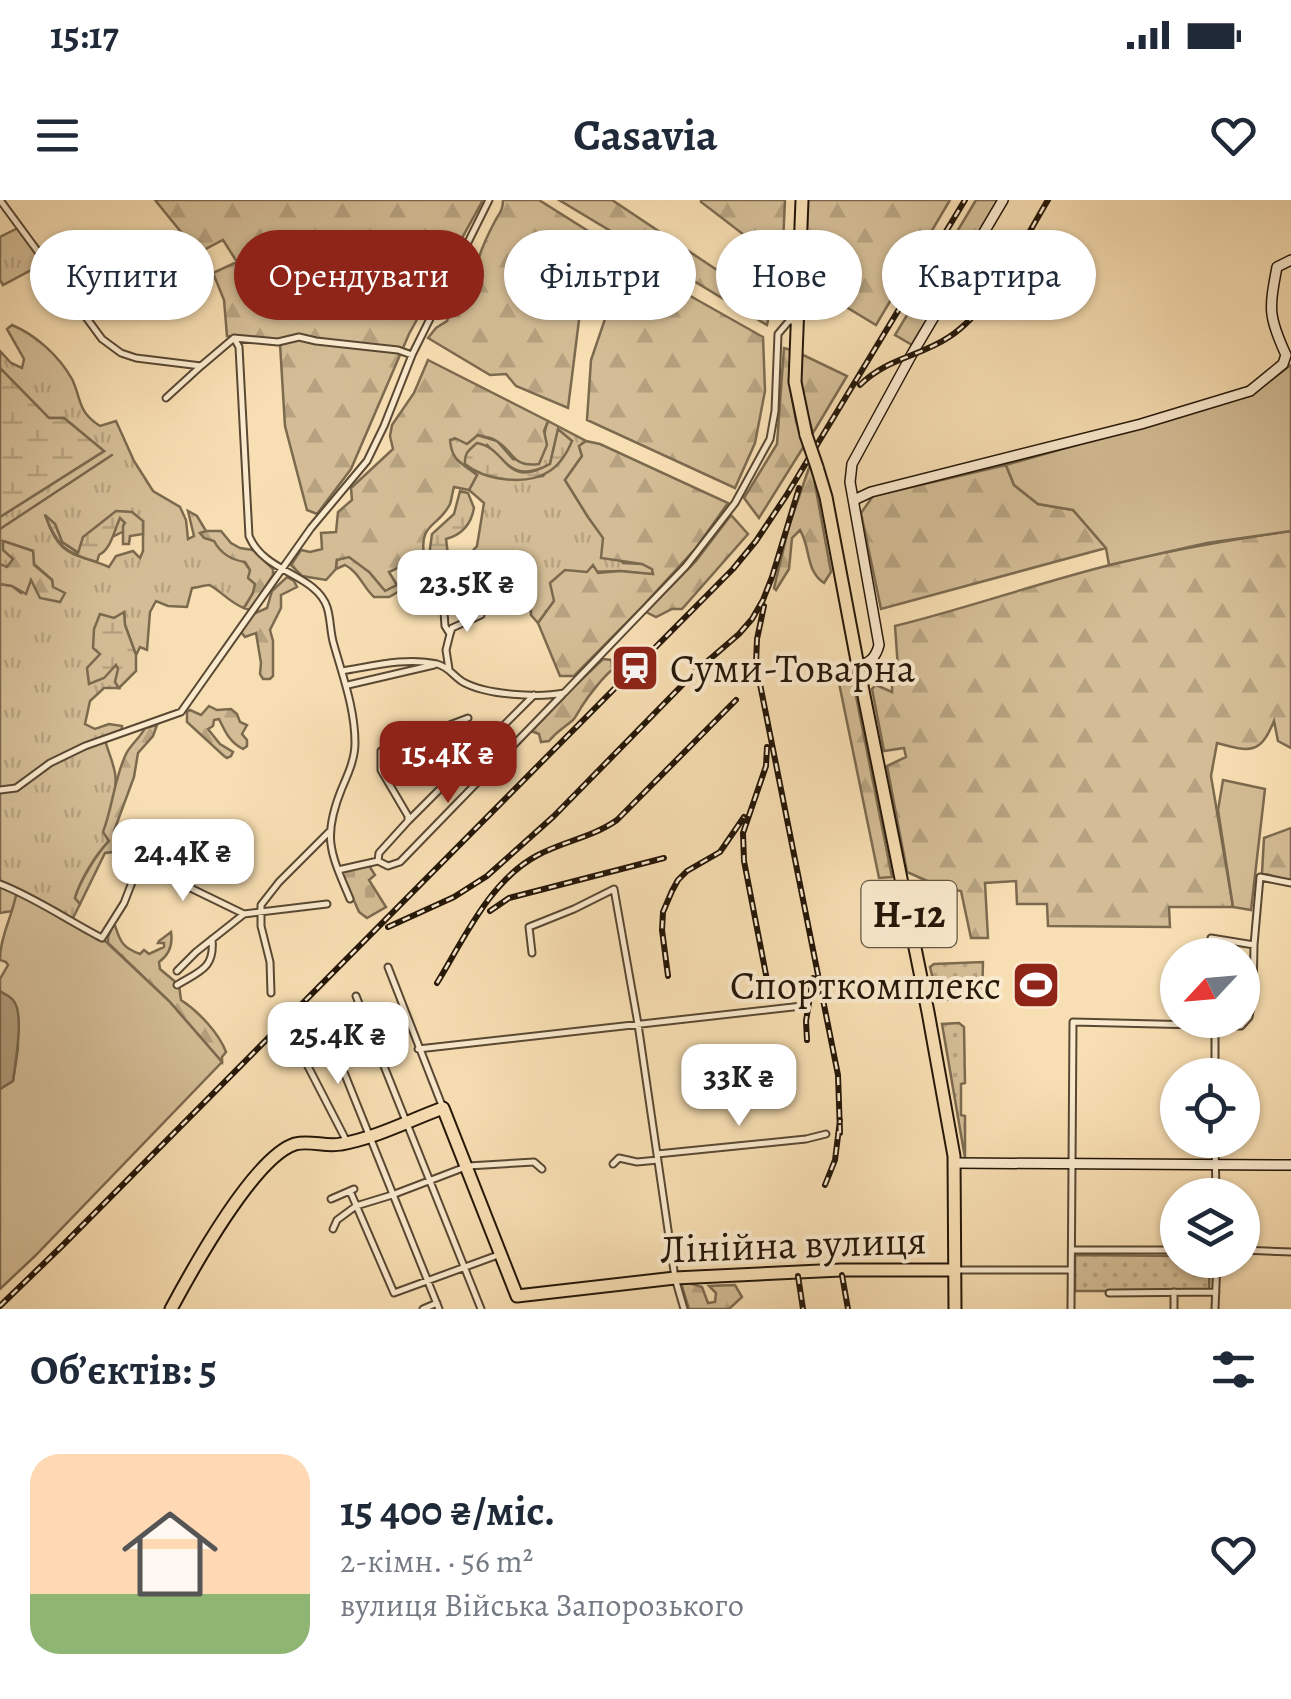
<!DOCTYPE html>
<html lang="uk">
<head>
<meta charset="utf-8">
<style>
	:root { --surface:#fff; --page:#f2f2f3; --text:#1f2937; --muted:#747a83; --accent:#8f2418 }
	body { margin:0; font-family:Alegreya,serif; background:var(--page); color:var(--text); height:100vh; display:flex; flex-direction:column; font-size:38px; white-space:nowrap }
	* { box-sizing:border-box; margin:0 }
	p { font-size:32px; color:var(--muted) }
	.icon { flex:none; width:55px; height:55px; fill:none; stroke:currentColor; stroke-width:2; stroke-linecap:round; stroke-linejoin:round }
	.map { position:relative; height:1109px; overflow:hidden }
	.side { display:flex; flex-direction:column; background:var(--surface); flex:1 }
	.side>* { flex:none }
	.banner { position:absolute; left:30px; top:30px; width:1232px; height:90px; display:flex; gap:20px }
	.needle { width:65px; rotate:244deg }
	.fabs { position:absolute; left:1160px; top:738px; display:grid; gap:20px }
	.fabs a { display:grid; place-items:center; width:100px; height:100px; border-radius:50%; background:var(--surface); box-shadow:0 2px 8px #0004; font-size:50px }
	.price { position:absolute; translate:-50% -85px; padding:0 22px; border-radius:20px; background:#fff; color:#222; font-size:32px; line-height:65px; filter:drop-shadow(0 2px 5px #0008) }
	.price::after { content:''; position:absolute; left:50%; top:60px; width:30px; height:22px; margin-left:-15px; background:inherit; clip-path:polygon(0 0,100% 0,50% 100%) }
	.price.current { background:var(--accent); color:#fff }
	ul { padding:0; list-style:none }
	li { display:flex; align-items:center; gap:30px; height:250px; padding:0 30px }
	li span { display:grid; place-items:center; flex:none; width:280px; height:200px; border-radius:30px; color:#555 }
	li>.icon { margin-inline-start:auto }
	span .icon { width:120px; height:120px; fill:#fffc; stroke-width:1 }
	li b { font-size:42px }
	h2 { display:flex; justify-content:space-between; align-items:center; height:120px; padding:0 30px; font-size:42px }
	.pill { padding:0 35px; border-radius:45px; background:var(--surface); box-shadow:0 2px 8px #0004; font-size:35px; line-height:90px }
	.pill.current { background:var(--accent); color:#fff }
	.status { display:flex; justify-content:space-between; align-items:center; height:70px; padding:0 50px; background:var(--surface); direction:ltr }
	.status svg { height:28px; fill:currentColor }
	header { display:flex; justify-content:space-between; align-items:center; height:130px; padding:0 30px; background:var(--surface); font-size:45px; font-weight:600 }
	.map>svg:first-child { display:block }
	.grass { fill:url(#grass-tufts); stroke:#7c6a4f; stroke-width:2.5; fill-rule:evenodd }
	.forest { fill:url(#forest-firs); stroke:#7c6a4f; stroke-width:2.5 }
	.wetland { fill:url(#wetland-marsh); stroke:#7c6a4f; stroke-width:2.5 }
	.cemetery { fill:url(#cemetery-stones); stroke:#7c6a4f; stroke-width:2.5 }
	.park { fill:url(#park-dots); stroke:#7c6a4f; stroke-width:2.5 }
	.garden { fill:#d4bd96; stroke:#7c6a4f; stroke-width:2.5 }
	.water { fill:#b09b79; stroke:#78664c; stroke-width:2.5 }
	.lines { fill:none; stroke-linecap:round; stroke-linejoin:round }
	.stream { stroke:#78664c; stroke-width:2.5 }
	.street-casing { stroke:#594833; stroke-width:9 }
	.secondary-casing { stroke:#241608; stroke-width:12 }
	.primary-casing { stroke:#241608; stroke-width:15 }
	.street { stroke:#faeace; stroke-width:5 }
	.secondary { stroke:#faeace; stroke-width:9 }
	.primary { stroke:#f8dfb3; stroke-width:11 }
	.rail-casing { stroke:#241608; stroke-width:6 }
	.rail { stroke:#faeace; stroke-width:2.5; stroke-dasharray:8; stroke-linecap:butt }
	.primary-bridge-casing { stroke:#241608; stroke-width:15; stroke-linecap:butt }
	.primary-bridge { stroke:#f8dfb3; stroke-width:11 }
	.labels { text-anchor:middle; stroke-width:8; stroke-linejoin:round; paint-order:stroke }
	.shield { fill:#faeace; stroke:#645643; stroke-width:2.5 }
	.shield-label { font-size:38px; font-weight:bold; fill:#241608 }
	.poi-label { font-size:40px; fill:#241608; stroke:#faeace; text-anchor:start }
	.street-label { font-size:40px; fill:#241608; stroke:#faeace }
</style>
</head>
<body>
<div class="status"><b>15:17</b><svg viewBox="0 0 49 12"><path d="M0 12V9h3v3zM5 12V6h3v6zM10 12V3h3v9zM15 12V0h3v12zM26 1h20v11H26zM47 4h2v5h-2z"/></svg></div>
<header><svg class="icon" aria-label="menu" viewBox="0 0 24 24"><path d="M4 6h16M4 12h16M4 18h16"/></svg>Casavia<svg class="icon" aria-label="heart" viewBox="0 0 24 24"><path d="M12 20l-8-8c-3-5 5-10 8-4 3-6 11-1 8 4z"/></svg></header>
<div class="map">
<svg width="1291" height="1109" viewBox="0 0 1291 1109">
	<defs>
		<pattern id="grass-tufts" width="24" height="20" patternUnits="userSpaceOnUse" patternTransform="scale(2.5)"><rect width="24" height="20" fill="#d4bd96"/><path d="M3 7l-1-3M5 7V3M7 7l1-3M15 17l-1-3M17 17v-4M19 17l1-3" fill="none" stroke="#b6a280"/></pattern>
		<pattern id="forest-firs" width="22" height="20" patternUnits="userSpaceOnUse" patternTransform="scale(2.5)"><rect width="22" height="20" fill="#d4bd96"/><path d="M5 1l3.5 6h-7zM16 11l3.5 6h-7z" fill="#b6a280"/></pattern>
		<pattern id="wetland-marsh" width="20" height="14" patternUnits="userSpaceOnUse" patternTransform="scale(2.5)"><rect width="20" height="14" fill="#d4bd96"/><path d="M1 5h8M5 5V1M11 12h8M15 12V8" fill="none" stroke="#b6a280"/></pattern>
		<pattern id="cemetery-stones" width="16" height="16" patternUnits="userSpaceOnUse" patternTransform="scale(2.5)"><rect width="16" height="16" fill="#d4bd96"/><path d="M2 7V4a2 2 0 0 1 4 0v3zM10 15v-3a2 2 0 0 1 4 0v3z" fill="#b6a280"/></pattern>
		<pattern id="park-dots" width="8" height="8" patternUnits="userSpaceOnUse" patternTransform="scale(2.5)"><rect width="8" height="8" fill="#d4bd96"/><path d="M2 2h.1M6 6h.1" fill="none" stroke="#b6a280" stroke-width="1.8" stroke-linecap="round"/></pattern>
	</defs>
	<rect width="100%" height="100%" fill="#f8dfb3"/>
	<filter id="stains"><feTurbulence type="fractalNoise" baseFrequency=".002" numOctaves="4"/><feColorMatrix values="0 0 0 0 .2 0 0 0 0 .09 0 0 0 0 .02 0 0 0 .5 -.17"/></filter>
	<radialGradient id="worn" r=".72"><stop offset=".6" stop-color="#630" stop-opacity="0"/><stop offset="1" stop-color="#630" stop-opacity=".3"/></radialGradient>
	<!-- grass -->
	<path class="grass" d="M20,27L46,62L3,85L0,80V37Z
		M12,125C36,135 59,156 72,179C82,200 77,211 100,226L116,221L134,261L153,291L180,307L186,320L188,339L194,336L188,311L197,316L206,331L201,333C220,345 254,359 255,385C255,393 248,401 244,408C231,404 215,386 209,385C207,385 194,388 192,388L187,407L168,406L156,401L150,412L147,450L140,447L136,455L125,425L124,413L114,418L116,464L119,469L115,482L119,488H104L90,501L85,524L95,529L109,524L122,526L121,534L105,540C108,551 113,562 115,573C118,588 109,617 104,632L109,641C96,654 80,680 75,698L80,704L72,720L17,692L13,711L0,713V384L12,386L21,393L30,378L53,387L52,380L34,364L33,351L3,341L13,359L7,368L0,364V317L104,251L64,218H49L0,168V151L11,163L22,168L24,159L7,129ZM46,317L55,324L62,342L79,353L143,322V351L140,358L133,351L116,356L109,367C74,352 60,359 46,317Z
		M548,221L586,241L579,246L582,256L565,280L588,317L623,363L642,364L652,369L654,375L620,371L588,372L554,401L538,423L531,415L530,395L517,366L493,371L485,368L466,366L468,356L477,346L484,303L469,290L477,275C461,262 452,262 449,240L477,235L497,241L513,259L539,263C544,249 542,235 548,221ZM558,230L572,241L543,276L508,279L471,269L487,245C509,267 518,281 550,264Z"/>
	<!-- forest -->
	<path class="forest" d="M155,0H483L409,134L351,269L317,314L307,310L285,226L280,144L273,139L227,136L224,100L213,73L237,62L223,40L198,53Z
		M503,0H539L628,56L613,68L594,89L580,112L568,208L516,186L506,174L490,175L428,138L436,128L447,121L462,80L475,71C479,54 486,38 494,23C499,13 503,11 503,0Z
		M559,0H612L771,106L767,125Z
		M701,0H785L782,64L701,2Z
		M807,0H950L876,125L805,82Z
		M976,0H1002L914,146L895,135Z
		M646,71L763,137L765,191L755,243L735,288L587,220L591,160L605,119L619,90Z
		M784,148L791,150L789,181L796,221L804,246L759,318L744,298L777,244Z
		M801,154L847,176L813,233C805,207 798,182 801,154Z
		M428,160L548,221L544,231L547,245L539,264C511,268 514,250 495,240C490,237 484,237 478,235L467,244L455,238L450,240C452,262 461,262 477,275L469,290L454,287C452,293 452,299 450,304C439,327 419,323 424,354L414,364H406L389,372L397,385L385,391L369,372L337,360L336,369L326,380L302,376L291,365L301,350L310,352L322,349L321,333L336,332L338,312L352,300L351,288L393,249L390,236L392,225L414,193Z
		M586,241L600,244L728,303L696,348L640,409L574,476H560L538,423L554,401L550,383L565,370L587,372L593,365L598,373L620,371L653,374L652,369L642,364L601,358L603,338L588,317L565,280L582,256L579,246Z
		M811,262L831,372L824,383C805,370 811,348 800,330L792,338L789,369L776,390L774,388L789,326Z
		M1006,265L1014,285L1038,304L1073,310L1106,348L881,409L861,313L873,296Z
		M731,315L748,334L682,409H672L656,417L646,412L696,361Z
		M206,331H221L231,343L240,348L253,350L273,369V375L250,410L244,408L253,393L255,384L248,378L250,370L245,362C231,360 221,354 214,341L204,338L200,333Z
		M1291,331V548L1278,541L1274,521C1260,555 1250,552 1217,543L1211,576L1233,707H1169L1170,727L1048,726L1047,704H1017L1016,681L985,683L988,738H971L961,691L943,688L907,672L887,566L906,557L904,548L884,551L872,489L876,485L892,492V477L898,468L895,426C968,408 1038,383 1110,365C1170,350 1230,340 1291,331Z
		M3,341L33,351L34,365L52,380L53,387L65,393L60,402L40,398L31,380L26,394L12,386L0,384V364L7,367L13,359L3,350Z
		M287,377L294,381L297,387L281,395V408L270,430L273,441V476L270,479H263L260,474L261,463L256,433L245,437L241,432L253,414L267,408L272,391Z
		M603,459L611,460L613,469C603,477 589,495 582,506C580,509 575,518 573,520C564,528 558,530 549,541L541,542L539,534L531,531L536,523Z
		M853,481L892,677L879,678L839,483Z
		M209,506L217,510L231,509L237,514L240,522L247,525L242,534L247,540V546L243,549C229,542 225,531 219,519L214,520L213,526L208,529L220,544L233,552L231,556L227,558L224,556L187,522V512L190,510L201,515Z
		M157,525L153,536L138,553L134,577L114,631L124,643L121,651L105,653L80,704L75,698C80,681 96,655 109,641L103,632C113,606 114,579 126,554C131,544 140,538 145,528Z
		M1291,628V681L1262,673L1264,638Z
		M114,723C120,739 120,747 140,754L144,750L149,754L164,747V743H158L159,741L171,732C173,745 169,755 159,762L160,769L179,785L181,800C198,811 219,833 226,852L222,857V862L169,801L108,743V737Z
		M686,1082L702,1087L708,1103L715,1102L716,1093L709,1086L735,1085L742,1097L729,1109H689L681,1083Z"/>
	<!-- wetland -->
	<path class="wetland" d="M0,168L49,218H64L104,251L0,317Z
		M558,229L572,241C567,253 560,265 548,272C526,286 484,280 465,264C464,253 469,250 477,243C509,249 504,290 550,264Z
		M460,291L468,293L474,308C471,325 461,335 446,339L449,362L446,370L449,382L444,388L435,392L414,383L389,397H374C363,387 359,372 345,365L336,369L337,360L349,357L369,372L385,391L397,385L428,363L432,334L454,314Z
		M116,311L132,312L143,321V334L130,336L129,344H123V326L125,323L120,318C114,331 111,349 99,355L97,362C65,353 58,347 45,315L55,324L62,342L78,353L83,337Z
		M124,412L125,425L136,455V471L119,488L115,482L118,469L116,465L104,478L89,484L87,468L100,454L93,448L94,429L100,414L114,418Z"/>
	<!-- cemetery -->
	<path class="cemetery" d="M368,664L375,675L369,680L386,707L367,718L359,712L341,671Z"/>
	<!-- park -->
	<path class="park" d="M983,762L982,799L938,800L930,767L934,764Z
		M959,823L964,827L965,883L961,884V915L965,916V958L942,824Z
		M1075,1055L1177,1056L1178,1060H1210L1209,1091H1075Z"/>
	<!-- garden -->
	<path class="garden" d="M1291,165V331L1207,343L1109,365L1106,348L1073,310L1038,304L1014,285L1006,265L1251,195Z
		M1223,580L1265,589L1251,710L1233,707L1218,610Z
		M17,691L102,738L169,801L222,862L35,1056L0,1089V889L13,881L18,848L17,808L0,791V779L8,765L6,762L0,760C0,737 13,714 17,691Z"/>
	<!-- water -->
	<path class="water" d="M0,791C4,794 10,796 13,800C25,813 15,864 13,881L0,889Z"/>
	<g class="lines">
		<!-- stream -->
		<path class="stream" d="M0,329L112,255"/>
		<!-- street casing -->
		<g class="street-casing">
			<path id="street" d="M0,0L102,139L121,153L136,158L201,166L234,138L278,142L299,137L316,141L398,150L412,155
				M234,138L239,147L249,336C264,373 316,374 327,407C331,419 330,433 334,445C343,477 355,509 355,543C355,559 348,574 342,588C322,637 330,652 350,699
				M166,198L201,166
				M450,434L452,428L481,415
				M449,469L446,450L450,434L445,426L443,398C454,389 463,388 477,389L481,398
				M342,471C373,466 406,457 437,464C449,467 453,476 463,482C486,495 538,498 564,493L686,366L735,303L770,239L775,211L778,134L789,121H796
				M348,485L434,465
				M0,590L16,588L50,563L85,546L181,512L311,328L367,261L384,226L412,155L489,0
				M408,621V616L381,570V551L468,518
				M123,649L143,665L244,714L327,704
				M378,661L388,666L400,662L562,495
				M338,670L378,661L379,653L408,621L534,495
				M0,684C34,697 69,721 102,738L124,703L136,672L143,665
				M1211,738L1254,745
				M532,753L529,727L574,709L614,689L638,824L675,1078L684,1109
				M388,767L443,908
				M177,771L196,752L244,714
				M177,785C200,771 215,768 212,739
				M271,793L270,762L261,726V705L279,682L329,632
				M356,796L481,1109
				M325,825L439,1109
				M298,847L346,940
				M418,849L802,806
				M1215,875V825
				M1215,940L1216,995
				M657,954L806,939L826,934
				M613,964L619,958L637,962L658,960
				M350,991L394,1093L498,1055
				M331,999L354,989
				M333,1029L337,1020L356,1006L392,995L468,966L534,962L542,969
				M1072,1050H1178
				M1242,1050L1291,1052
				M957,1070H1071
				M1174,1092V1109
				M1109,1093L1216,1092
				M423,1109L437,1103
				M1071,1109L1073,822L1241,826L1249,817L1253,795L1254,745L1260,677L1291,683
				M1215,1109L1217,1060"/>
		</g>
		<!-- secondary casing -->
		<g class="secondary-casing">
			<path id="secondary" d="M854,300L871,292L1141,224L1250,191L1283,164L1286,155C1268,116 1269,109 1277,67L1291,60
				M858,466C870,463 876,457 879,445L850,282L852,264L912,154L1003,0
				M954,963L1291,965"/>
		</g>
		<!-- primary casing -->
		<g class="primary-casing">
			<path id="primary" d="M802,0L795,182L806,235
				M817,267L826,297L858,466L928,812L954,956L955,1109
				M171,1109C192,1070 254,957 295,944C310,940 326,947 341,944C376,938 410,920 443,908L517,1096L675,1078L841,1070H954"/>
		</g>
		<!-- street -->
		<use href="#street" class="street"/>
		<!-- secondary -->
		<use href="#secondary" class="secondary"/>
		<!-- primary -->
		<use href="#primary" class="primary"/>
		<!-- rail casing -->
		<g class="rail-casing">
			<path id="rail" d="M860,185C887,158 919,157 949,137C991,110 1022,43 1048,0
				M764,406L757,439L756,464L838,875L840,933
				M767,547L766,566L743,633L744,661L767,780
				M490,711L509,698L664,658
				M388,727L454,697L487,676L554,616L695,472L739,434L752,419L763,400L772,377L799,288
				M668,776L662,730L663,712L672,691L678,680L687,671L720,652L744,617
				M437,783C464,739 490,680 538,655C564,641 593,637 617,620L736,500
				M807,840L806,821L813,778
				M825,985L835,960L840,920
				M842,1075L848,1109
				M798,1076L803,1109
				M0,1106L63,1045L733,369L756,341L786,296L965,0"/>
		</g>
		<!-- rail -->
		<use href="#rail" class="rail"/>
		<!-- primary-bridge casing -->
		<g class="primary-bridge-casing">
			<path id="primary-bridge" d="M806,235L817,267"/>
		</g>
		<!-- primary-bridge -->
		<use href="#primary-bridge" class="primary-bridge"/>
	</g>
	<!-- icons -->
	<defs>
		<g id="station-square" transform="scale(2.5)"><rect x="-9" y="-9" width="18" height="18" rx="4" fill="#8f2418" stroke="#faeace"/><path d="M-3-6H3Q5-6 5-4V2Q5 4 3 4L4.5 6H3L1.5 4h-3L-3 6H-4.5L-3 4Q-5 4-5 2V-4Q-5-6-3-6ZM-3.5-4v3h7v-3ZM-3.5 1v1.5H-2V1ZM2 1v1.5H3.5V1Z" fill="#fff"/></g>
		<g id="stadium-square" transform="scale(2.5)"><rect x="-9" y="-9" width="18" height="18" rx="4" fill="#8f2418" stroke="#faeace"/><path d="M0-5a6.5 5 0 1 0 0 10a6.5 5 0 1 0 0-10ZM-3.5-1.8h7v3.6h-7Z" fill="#fff"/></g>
	</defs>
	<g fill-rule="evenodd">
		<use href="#station-square" x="635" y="468"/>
		<use href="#stadium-square" x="1036" y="785"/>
	</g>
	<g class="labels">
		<!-- shield labels -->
		<rect class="shield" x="861.5" y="681" width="95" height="66" rx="8"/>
		<g class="shield-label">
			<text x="909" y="727">Н-12</text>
		</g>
		<!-- poi labels -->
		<g class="poi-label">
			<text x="670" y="482">Суми-Товарна</text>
			<text x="1001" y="799" text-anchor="end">Спорткомплекс</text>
		</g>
		<!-- street labels -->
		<g class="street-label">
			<text transform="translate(793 1044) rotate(-2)" y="14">Лінійна вулиця</text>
		</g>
	</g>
	<rect width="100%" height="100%" filter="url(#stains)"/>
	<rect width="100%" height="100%" fill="url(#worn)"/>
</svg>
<div class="fabs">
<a><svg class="needle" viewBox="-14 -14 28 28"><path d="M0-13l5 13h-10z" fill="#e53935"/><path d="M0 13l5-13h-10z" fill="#747a83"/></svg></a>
<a><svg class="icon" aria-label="locate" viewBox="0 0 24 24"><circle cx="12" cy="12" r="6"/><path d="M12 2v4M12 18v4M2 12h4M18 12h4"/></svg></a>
<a><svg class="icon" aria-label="layers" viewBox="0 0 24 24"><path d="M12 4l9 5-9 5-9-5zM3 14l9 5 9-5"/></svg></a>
</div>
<b class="price" style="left:467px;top:435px">23.5K ₴</b>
<b class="price current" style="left:448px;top:606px">15.4K ₴</b>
<b class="price" style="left:183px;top:704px">24.4K ₴</b>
<b class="price" style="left:338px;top:887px">25.4K ₴</b>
<b class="price" style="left:739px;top:929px">33K ₴</b>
<div class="banner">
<a class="pill">Купити</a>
<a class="pill current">Орендувати</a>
<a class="pill">Фільтри</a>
<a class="pill">Нове</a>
<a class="pill">Квартира</a>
</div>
</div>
<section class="side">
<h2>Об’єктів: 5<svg class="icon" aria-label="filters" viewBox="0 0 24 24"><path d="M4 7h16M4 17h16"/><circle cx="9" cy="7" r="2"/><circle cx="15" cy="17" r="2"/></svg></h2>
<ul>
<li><span style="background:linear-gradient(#ffd9b3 70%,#8fb573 0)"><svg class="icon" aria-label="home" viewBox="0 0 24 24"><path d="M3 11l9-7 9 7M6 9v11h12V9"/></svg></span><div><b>15 400 ₴/міс.</b><p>2-кімн. · 56 m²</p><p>вулиця Війська Запорозького</p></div><svg class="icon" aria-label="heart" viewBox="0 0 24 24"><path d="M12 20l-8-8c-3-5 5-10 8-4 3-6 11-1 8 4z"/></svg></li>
</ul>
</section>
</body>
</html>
